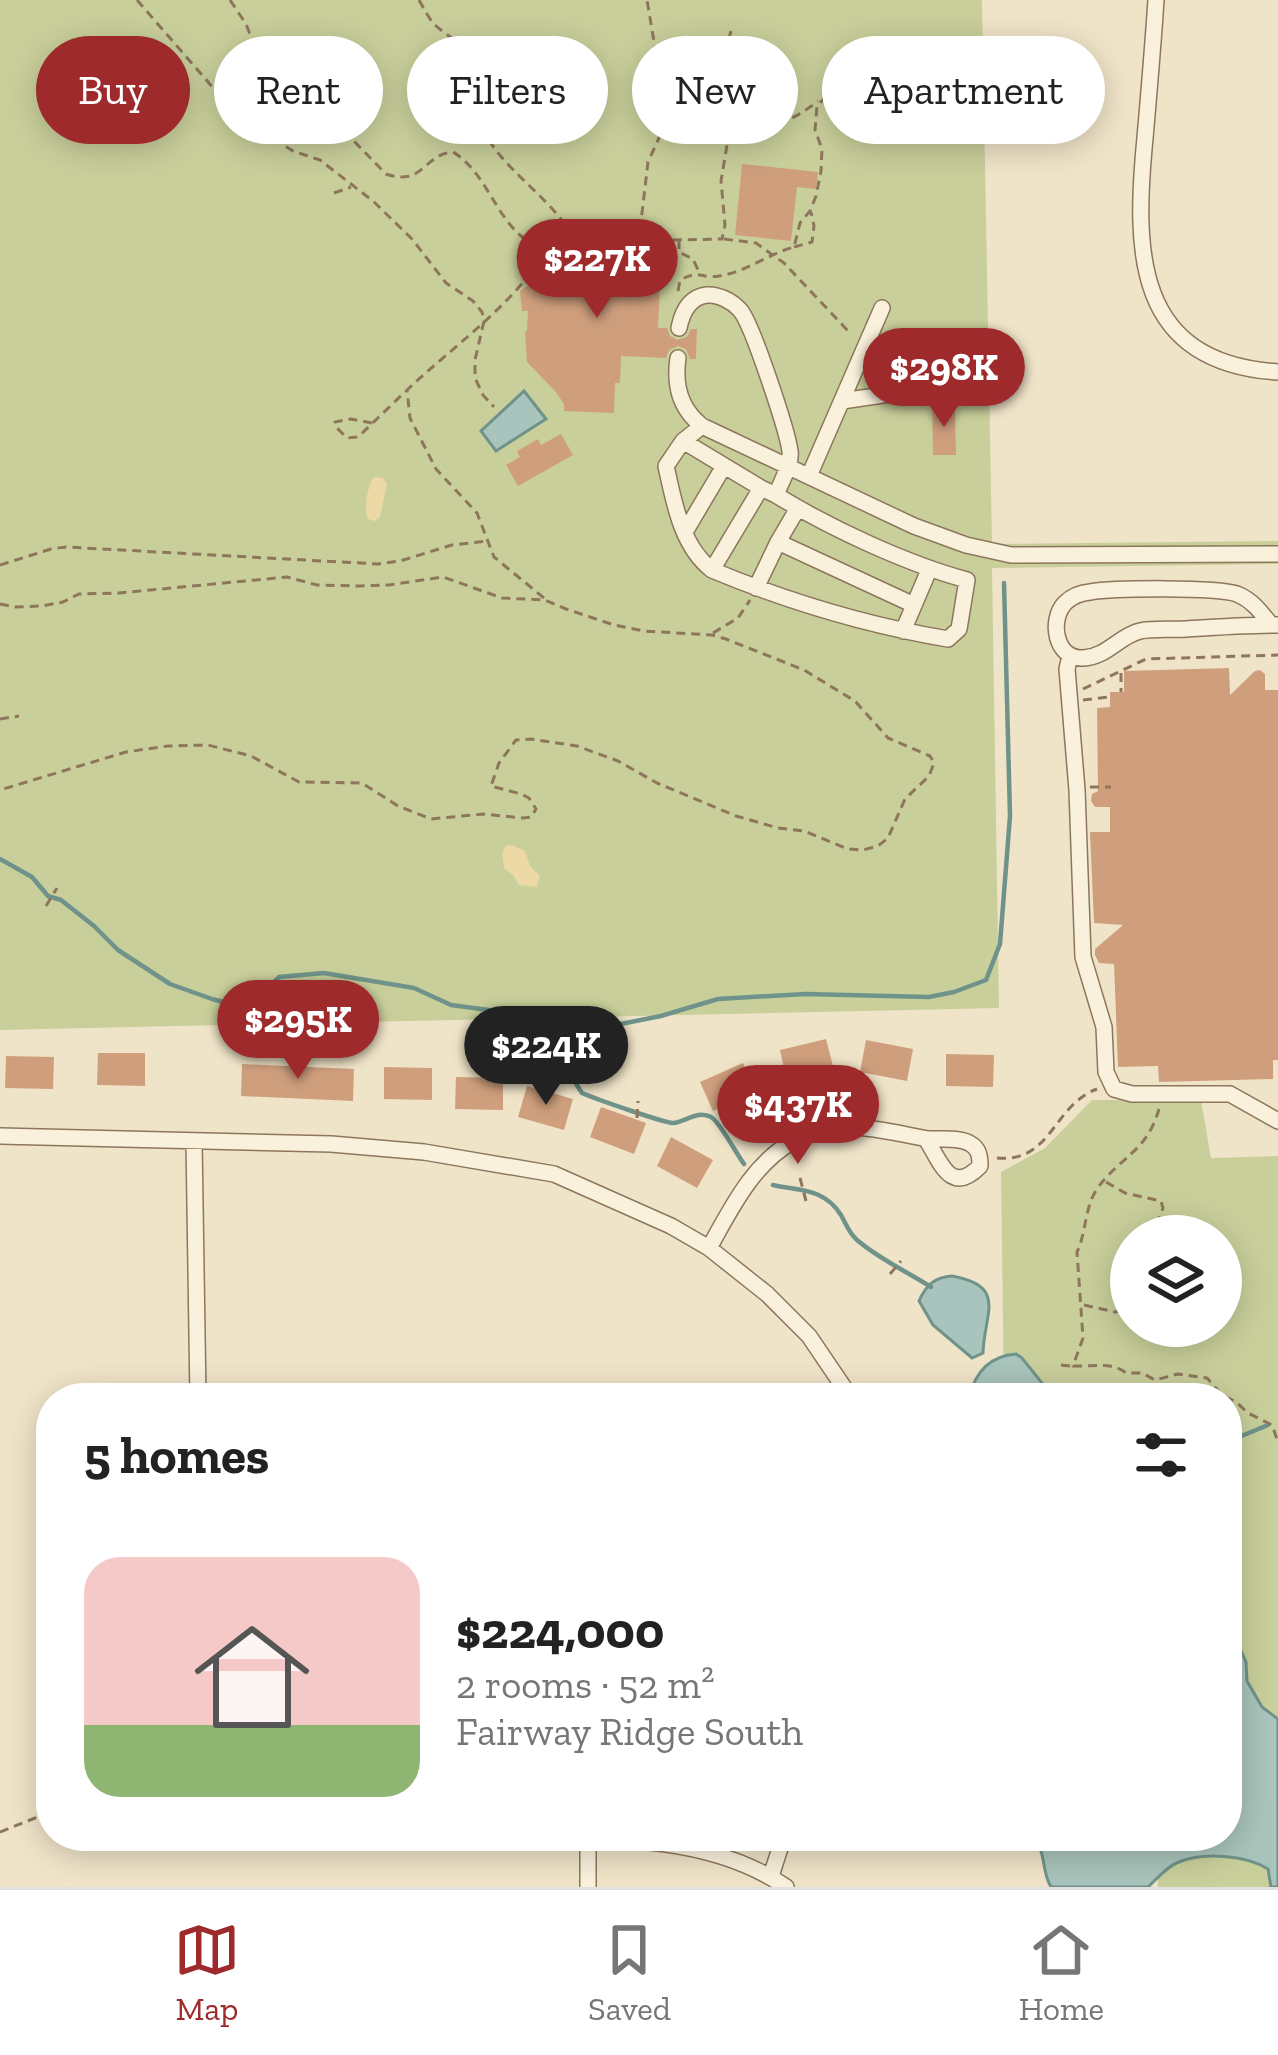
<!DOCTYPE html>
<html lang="en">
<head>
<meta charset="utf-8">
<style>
	:root { --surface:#fff; --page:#f6f6f6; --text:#222; --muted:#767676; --line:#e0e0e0; --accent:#9e2a2b }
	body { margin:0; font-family:"Zilla Slab",serif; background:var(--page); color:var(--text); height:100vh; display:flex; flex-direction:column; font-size:45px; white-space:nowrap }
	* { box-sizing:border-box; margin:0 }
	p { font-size:39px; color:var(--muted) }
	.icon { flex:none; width:66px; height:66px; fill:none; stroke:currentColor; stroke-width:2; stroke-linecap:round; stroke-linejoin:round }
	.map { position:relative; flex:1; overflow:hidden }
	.side { position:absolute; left:36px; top:1383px; width:1206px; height:468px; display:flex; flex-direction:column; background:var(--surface); border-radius:48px; box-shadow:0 6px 30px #0003 }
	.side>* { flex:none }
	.guide { position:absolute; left:36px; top:36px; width:1206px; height:108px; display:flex; gap:24px }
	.controls { position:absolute; left:1110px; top:1215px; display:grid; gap:24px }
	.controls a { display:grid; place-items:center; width:132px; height:132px; border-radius:50%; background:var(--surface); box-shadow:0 6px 30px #0003; font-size:60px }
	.price { position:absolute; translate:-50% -102px; padding:0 27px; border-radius:42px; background:var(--accent); color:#fff; font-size:39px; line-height:78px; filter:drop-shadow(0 3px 6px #0008) }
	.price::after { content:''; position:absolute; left:50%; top:72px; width:36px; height:27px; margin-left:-18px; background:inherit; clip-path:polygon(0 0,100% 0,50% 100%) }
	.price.current { background:#222; color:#fff }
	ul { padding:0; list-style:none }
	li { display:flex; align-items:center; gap:36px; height:300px; padding:0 48px }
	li+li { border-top:3px solid var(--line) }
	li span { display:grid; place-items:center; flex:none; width:336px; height:240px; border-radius:36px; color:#555 }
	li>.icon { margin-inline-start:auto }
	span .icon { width:144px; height:144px; fill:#fffc; stroke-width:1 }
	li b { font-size:51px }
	h2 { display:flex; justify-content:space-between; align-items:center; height:144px; padding:0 48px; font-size:51px }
	.pill { padding:0 42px; border-radius:54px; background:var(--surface); box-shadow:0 6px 30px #0003; font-size:42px; line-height:108px }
	.pill.current { background:var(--accent); color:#fff }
	.menu { display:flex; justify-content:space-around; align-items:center; height:168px; border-top:3px solid var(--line); background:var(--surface); font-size:33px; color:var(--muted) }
	.menu a { display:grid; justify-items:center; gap:6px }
	.menu .current { color:var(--accent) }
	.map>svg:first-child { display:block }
	.green { fill:#c9cf9b; fill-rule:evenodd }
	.sand { fill:#ecd9a5 }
	.water { fill:#a9c4bc; stroke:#6f938a; stroke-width:3 }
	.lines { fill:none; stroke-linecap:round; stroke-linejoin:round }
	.stream { stroke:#6f938a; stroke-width:4.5 }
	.building { fill:#cf9f7d }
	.minor-casing { stroke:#8d765c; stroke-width:18 }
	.path { stroke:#8d765c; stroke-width:3; stroke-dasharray:9 6; stroke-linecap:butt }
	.minor { stroke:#faf1dc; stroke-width:15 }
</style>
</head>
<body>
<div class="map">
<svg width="1278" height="1887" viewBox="0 0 1278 1887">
	<rect width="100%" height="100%" fill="#f0e4c8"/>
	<!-- green -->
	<path class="green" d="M0,0H982L992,544L1278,541V564L992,568L999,1008L0,1030Z
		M1092,1100H1201L1211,1158L1278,1156V1887H1158L1156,1836H1227V1398H1004L1001,1172L1045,1148ZM1131,1236H1221V1326H1131Z"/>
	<!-- sand -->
	<path class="sand" d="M374,477L383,478L387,484L380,517L375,521L368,519C363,511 368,483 374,477Z
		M512,845L525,851L530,866L540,876L537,887L519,885L513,875L504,868L502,853L506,846Z"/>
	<!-- water -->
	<path class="water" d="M524,391L546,419L496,451L481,431Z
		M952,1276C1008,1286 984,1313 983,1353L972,1358L933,1325L919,1301C926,1285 935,1277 952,1276Z
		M1016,1354L1022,1358L1054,1398H969C975,1372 989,1356 1016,1354Z
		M1227,1572L1239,1574V1586L1235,1603L1238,1644L1246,1662L1247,1681L1262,1707L1278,1719V1887H1271L1268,1869C1246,1855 1203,1852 1179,1862C1167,1866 1157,1879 1148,1887H1051C1041,1871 1047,1851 1032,1836H1227Z"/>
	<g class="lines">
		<!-- stream -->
		<path class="stream" d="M0,859L32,877L48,896L61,900L94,926L118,950L170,984L212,999L247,1008L279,977L324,973L414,988L451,1005L503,1012L570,1028H600L661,1016L718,999L805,994L929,997L954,992L986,980L1000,944L1010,816L1004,583
			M534,1021L533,1033L571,1076L582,1093C593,1098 667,1124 674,1123C687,1121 698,1110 711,1117C719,1121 736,1153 744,1164
			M773,1185C800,1191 824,1188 841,1215C846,1224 849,1233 857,1240C879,1259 906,1271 931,1287
			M1227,1442L1268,1425"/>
	</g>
	<!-- building -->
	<path class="building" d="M742,164L818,172L816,189L797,187L791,241L735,235Z
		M592,240L662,244L658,328H667L670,336L677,340L687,337L691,329H697L696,359H690L686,349L678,346L669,350L666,358L621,356L620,383H615L614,413L564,411V404L555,391L527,362L525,332L527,330L528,311H522L520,291L527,286L558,285L560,243L591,245Z
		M939,400L945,408L955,409L956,455H933L932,401Z
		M561,434L573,455L518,486L506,465L520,457L517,451L538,439L541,445Z
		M1229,668L1230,695L1255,671L1260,670L1265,674V690H1278V1060H1273V1079L1159,1082L1158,1066L1118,1067L1114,964L1099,963L1095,955V949L1123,925L1094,923L1090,832H1110V807H1095L1091,801L1092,794L1098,791L1097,708L1110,707V692H1124V671Z
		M826,1039L834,1070L787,1082L780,1050Z
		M866,1040L913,1049L907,1081L860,1072Z
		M98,1053H145V1086L97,1085Z
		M946,1054L994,1055L993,1087L946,1086Z
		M6,1056L54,1057L53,1089L5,1088Z
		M743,1063L757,1092L713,1111L700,1082Z
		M242,1064L354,1069L353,1101L241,1096Z
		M384,1067L432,1068V1100L384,1099Z
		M456,1077L503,1078V1110L455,1109Z
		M527,1086L573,1099L564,1130L518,1117Z
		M601,1107L646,1123L634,1154L590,1137Z
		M671,1137L713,1160L697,1188L657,1166Z"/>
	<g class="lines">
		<!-- minor casing -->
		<g class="minor-casing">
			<path id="minor" d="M1156,0C1153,46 1149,92 1145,138C1134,251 1134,363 1278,372
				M679,328C682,313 689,297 707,295C718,294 732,301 740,310C752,323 787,430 790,451C792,464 781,482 776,495L761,488L712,570C681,546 674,502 666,466L683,441L702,426
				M678,358C674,385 680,409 702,426L914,526L966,545L1011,555L1278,554
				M842,401L950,385L951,398
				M683,441L761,488
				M809,476L882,308
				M685,532L724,466
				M778,542L798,508
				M712,570C789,602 865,625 948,639L959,629L967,580C907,564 830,528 776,495
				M756,588L778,542L914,605
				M1271,625C1261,612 1252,600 1237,594C1216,587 1114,588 1090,592C1080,593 1072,596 1065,603C1049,620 1055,659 1083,658C1107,657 1119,636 1140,631C1154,628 1171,630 1186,629C1217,627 1247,625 1278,625
				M903,631L929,570
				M1070,656L1067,669L1077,790L1083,957L1104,1027L1106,1072L1114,1089L1132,1094H1230L1278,1121
				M0,1136L331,1144L424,1152L554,1174L671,1226L709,1248L767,1294L809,1336L851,1398
				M194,1141L198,1398
				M709,1248C732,1207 753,1163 795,1140C836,1117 880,1130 923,1138C937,1141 956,1136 969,1143C979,1148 980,1156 980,1166C950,1197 940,1160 926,1139
				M413,1836C453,1844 494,1839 534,1839C619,1838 713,1837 786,1887
				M588,1840V1887
				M771,1876L784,1836"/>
		</g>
		<!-- path -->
		<path class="path" d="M137,0L215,90L252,116L279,142L293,151L320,160L373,201L412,239L446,283L473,301L482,312L484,321L475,360V378L483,395L494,407
			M230,0L246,24L264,71L272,80L298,107L350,137L386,174C423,187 424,154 453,152C493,176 499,240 548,249L567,228
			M419,0C424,9 428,17 434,24C446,36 467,45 474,62C482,83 472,106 482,127C499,166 542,191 566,226
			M663,89L728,139C761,133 792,122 818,101
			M678,97L699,104L721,107
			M334,193L351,187
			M569,228L634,230L675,240L722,239L725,225L721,181L728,139L720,90L723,61L731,31
			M640,230L648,162L664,127V101L647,0
			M724,239L756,243L784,263L851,334
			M679,240V252L693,259L699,272
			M794,247L812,242L814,226L811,212
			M678,291L680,280C701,269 700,279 719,276C746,272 768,254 794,247L800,223L810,211L816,196L821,171L822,149L815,130L817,106L834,88L846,83L858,82L932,92
			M372,423L351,419L335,422V426L347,438L358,437L406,391
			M0,565L51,549L66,547L378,564L400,561L452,545L488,541
			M544,598L494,557L477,513L436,469L410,418L407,390C457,343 510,308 548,249
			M0,604L15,607L42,606L63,602L79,594L119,593L287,577L317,585L359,586L389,585L443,577L502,598L545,600L566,609L614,625L644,631L712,635L726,639L804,670L855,701L888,738L930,756L934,763L929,776L905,799L888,838L878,846L863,850L848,849L804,831L778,828L736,816L657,783L618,761L577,746L531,739L516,740L499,763L491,786L521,794L529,798L536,809L531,817L523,818L483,814L431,819L398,806L362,783L299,782L251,756L208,745L168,746L126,752L0,790
			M713,633L738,618L750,600
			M1121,673V692
			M1083,689L1146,659L1278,655
			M1083,700L1110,697
			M0,719L19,716
			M1090,787H1111
			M46,906L57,888
			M547,1089L549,1082L548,1065L563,1052
			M1159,1109C1147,1151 1122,1156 1099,1186C1084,1206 1087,1231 1077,1252L1083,1338L1073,1366C1093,1367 1111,1361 1126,1373H1142L1155,1380L1178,1374L1207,1378L1222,1395L1236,1402L1248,1413L1272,1425L1278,1442
			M637,1118L638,1101
			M997,1158C1052,1163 1053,1105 1097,1089
			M800,1178L806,1201
			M1106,1182L1125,1193L1161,1201L1163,1208L1152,1236
			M890,1274L901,1261
			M1084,1305L1115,1312L1131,1309
			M1061,1365L1071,1366
			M0,1832L35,1818L51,1823
			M85,1836L87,1838"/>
		<!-- minor -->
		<use href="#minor" class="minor"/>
	</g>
</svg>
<div class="controls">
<a><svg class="icon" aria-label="layers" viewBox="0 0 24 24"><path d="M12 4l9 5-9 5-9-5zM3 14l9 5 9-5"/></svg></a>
</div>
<b class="price" style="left:597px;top:321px">$227K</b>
<b class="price" style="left:944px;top:430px">$298K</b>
<b class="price" style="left:298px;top:1082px">$295K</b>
<b class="price current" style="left:546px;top:1108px">$224K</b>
<b class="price" style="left:798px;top:1167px">$437K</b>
<div class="guide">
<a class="pill current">Buy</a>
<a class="pill">Rent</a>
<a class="pill">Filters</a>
<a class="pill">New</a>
<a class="pill">Apartment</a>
</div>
<section class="side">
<h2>5 homes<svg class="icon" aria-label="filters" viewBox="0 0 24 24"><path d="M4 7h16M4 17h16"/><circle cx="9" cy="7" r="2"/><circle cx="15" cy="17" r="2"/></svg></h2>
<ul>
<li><span style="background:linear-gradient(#f6c9c9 70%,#8fb573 0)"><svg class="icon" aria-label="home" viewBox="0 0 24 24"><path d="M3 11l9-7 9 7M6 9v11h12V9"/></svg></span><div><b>$224,000</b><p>2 rooms · 52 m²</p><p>Fairway Ridge South</p></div></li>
</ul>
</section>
</div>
<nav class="menu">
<a class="current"><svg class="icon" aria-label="map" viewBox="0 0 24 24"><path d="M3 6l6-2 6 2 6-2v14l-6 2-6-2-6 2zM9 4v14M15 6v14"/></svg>Map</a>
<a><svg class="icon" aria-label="saved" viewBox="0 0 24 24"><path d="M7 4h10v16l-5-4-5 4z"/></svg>Saved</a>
<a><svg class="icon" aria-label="home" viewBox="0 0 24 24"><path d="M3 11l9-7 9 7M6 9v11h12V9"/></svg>Home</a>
</nav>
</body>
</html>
